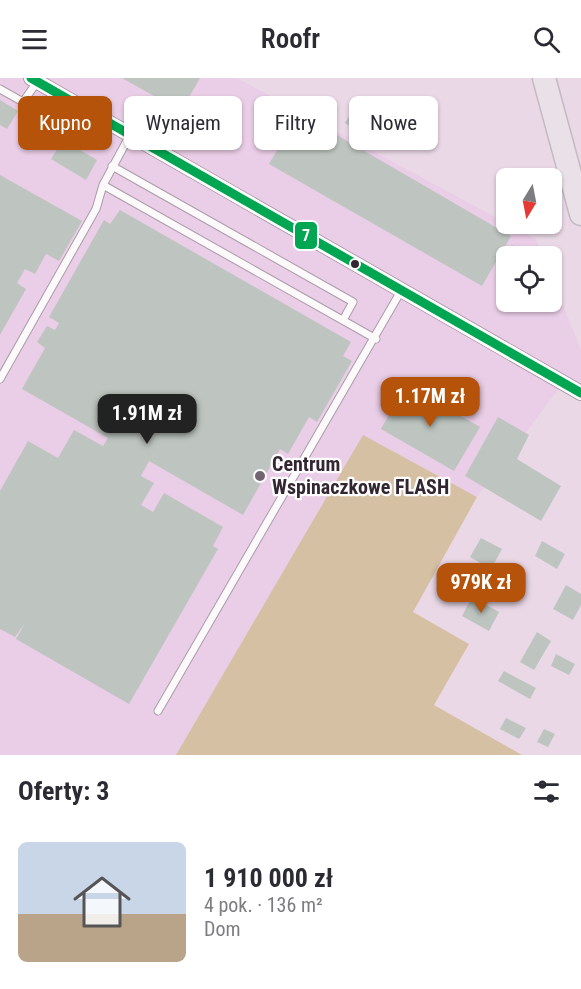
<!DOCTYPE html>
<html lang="pl">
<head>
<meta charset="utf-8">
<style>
	:root { --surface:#fff; --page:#f2f2f3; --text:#2b2b33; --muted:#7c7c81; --accent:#b45309 }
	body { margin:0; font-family:"Roboto Condensed",sans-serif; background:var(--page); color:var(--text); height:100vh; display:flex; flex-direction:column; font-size:22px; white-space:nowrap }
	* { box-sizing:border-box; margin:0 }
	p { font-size:20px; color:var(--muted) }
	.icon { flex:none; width:33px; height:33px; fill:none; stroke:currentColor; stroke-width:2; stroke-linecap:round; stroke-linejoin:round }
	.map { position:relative; height:677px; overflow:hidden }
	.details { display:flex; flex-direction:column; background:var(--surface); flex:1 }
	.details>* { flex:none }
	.guide { position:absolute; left:18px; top:18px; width:546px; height:54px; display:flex; gap:12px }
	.needle { width:39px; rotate:190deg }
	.buttons { position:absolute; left:496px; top:90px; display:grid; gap:12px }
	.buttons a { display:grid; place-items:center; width:66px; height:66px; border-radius:9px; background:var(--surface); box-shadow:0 2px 4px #0004; font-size:30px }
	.price { position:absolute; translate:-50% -51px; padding:0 14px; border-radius:12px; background:var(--accent); color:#fff; font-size:20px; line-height:39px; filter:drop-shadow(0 2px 3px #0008) }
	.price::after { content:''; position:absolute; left:50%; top:36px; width:18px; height:14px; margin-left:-9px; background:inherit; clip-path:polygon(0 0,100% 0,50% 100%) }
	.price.current { background:#222; color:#fff }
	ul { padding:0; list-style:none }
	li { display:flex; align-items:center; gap:18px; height:150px; padding:0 18px }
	li span { display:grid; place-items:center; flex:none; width:168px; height:120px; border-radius:9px; color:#555 }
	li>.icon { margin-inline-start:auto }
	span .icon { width:72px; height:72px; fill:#fffc; stroke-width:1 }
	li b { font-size:26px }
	h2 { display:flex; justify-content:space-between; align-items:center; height:72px; padding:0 18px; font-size:26px }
	.pill { padding:0 21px; border-radius:9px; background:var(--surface); box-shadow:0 2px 4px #0004; font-size:21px; line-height:54px }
	.pill.current { background:var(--accent); color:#fff }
	header { display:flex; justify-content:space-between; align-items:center; height:78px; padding:0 18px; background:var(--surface); font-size:27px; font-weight:600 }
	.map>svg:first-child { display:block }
	.built { fill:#eacde6 }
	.green { fill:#d6c0a3 }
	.building { fill:#bec5c0 }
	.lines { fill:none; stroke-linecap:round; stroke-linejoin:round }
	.service-casing { stroke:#aa9ca8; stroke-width:9 }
	.minor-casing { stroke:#aa9ca8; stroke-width:16 }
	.primary-casing { stroke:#c3b9c1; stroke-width:25 }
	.service { stroke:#fcf9fb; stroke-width:7 }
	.minor { stroke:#fcf9fb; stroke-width:14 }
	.primary { stroke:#e9e0e8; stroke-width:22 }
	.bus-1-casing { stroke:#fdfdfd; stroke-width:14 }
	.bus-1 { stroke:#00a651; stroke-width:9 }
	.bus-dot { fill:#322630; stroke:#fdfdfd; stroke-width:2 }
	.poi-dot { fill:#726470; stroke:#fdfdfd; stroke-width:2 }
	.labels { text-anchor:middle; stroke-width:4.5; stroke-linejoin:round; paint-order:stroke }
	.poi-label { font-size:20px; font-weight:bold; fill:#322630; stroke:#fdfdfd; text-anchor:start }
	.line-badge { stroke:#fdfdfd; stroke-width:2 }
	.badge-label { font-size:16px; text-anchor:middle; font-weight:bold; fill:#fff }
</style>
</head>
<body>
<header><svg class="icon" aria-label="menu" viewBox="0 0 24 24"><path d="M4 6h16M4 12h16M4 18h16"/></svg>Roofr<svg class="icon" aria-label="search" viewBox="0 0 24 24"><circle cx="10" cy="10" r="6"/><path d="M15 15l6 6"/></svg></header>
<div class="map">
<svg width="581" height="677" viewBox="0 0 581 677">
	<rect width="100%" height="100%" fill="#ead8e7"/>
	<!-- built -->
	<path class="built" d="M0,0H237L536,161L543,178H507V224H552V200L581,272V304L557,313L477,419L363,358L176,677H0Z"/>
	<!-- green -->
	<path class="green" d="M363,357L477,419L413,534L469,566L434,627L522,677H176Z"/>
	<!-- building -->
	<path class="building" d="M122,0H200L181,33Z
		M0,22L18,33L7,51L0,47Z
		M357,25L368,32L360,45L386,61L382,68L345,45Z
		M403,27L422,37L416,49L397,40Z
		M299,35L511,158L482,208L269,86Z
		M63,62L97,82L86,102L51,81Z
		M0,97L82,143L59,183L46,176L35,196L25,191L17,205L26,211L0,257Z
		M120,132L351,264L343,278L352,283L317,344L309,339L288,376L280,371L243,437L149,383L141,398L154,405L141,427L153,434L164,415L223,449L213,468L218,471L129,626L16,561L25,545L15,559L0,551V413L28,363L58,380L74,352L103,368L108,360L22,311L45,270L37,264L47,248L55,252L59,245L49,239L104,142L110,146Z
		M512,167L516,170L519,178H507V197L497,192Z
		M406,307L480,349L454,393L381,351Z
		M498,339L529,357L517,381L561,408L541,443L465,398Z
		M481,460L502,471L491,491L470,479Z
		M542,463L565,476L557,491L535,478Z
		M566,507L581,516V527L573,542L553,531Z
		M472,519L499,534L489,553L462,538Z
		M537,554L551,563L534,592L520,584Z
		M556,576L575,586L569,597L551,588Z
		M504,593L536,610L530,621L498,603Z
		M506,640L526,650L519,661L500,651Z
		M544,651L555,656L548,669L537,664Z"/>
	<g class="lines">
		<!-- service casing -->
		<g class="service-casing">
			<path id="service" d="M0,11L23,24L37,4
				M130,57L103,107L376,261
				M112,88L353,224L343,242
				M0,301L96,131L103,107
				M158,633L401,213"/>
		</g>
		<!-- minor casing -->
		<g class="minor-casing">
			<path id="minor" d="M31,0L581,315"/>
		</g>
		<!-- primary casing -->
		<g class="primary-casing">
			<path id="primary" d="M544,0L581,136"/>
		</g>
		<!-- service -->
		<use href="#service" class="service"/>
		<!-- minor -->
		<use href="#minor" class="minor"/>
		<!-- primary -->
		<use href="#primary" class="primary"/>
		<!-- bus-1 casing -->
		<g class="bus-1-casing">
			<path id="bus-1" d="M31,0L581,315"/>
		</g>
		<!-- bus-1 -->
		<use href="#bus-1" class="bus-1"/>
	</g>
	<!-- markers -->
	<circle class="bus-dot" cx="355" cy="186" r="5"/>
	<circle class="poi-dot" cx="260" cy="398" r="6"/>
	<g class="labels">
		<!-- poi labels -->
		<g class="poi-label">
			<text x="272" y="393">Centrum<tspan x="272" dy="23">Wspinaczkowe FLASH</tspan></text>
		</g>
	</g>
	<rect class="line-badge" x="294" y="143" width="24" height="29" rx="6" fill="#00a651"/>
	<g class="badge-label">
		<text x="306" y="163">7</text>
	</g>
</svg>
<div class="buttons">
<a><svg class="needle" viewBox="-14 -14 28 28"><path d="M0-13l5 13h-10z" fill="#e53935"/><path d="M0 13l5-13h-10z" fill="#7c7c81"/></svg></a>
<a><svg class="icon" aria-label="locate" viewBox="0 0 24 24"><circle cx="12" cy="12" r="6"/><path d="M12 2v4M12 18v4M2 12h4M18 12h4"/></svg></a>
</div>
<b class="price" style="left:430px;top:350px">1.17M zł</b>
<b class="price current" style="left:147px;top:367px">1.91M zł</b>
<b class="price" style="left:481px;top:536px">979K zł</b>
<div class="guide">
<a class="pill current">Kupno</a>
<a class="pill">Wynajem</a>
<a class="pill">Filtry</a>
<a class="pill">Nowe</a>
</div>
</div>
<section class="details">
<h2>Oferty: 3<svg class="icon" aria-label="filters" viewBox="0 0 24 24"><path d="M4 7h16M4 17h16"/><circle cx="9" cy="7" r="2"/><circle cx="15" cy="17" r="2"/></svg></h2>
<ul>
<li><span style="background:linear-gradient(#c9d6e8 60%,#b9a48a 0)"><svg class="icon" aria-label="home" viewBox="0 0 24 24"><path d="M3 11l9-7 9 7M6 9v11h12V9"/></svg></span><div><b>1 910 000 zł</b><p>4 pok. · 136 m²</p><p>Dom</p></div></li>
</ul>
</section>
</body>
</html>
